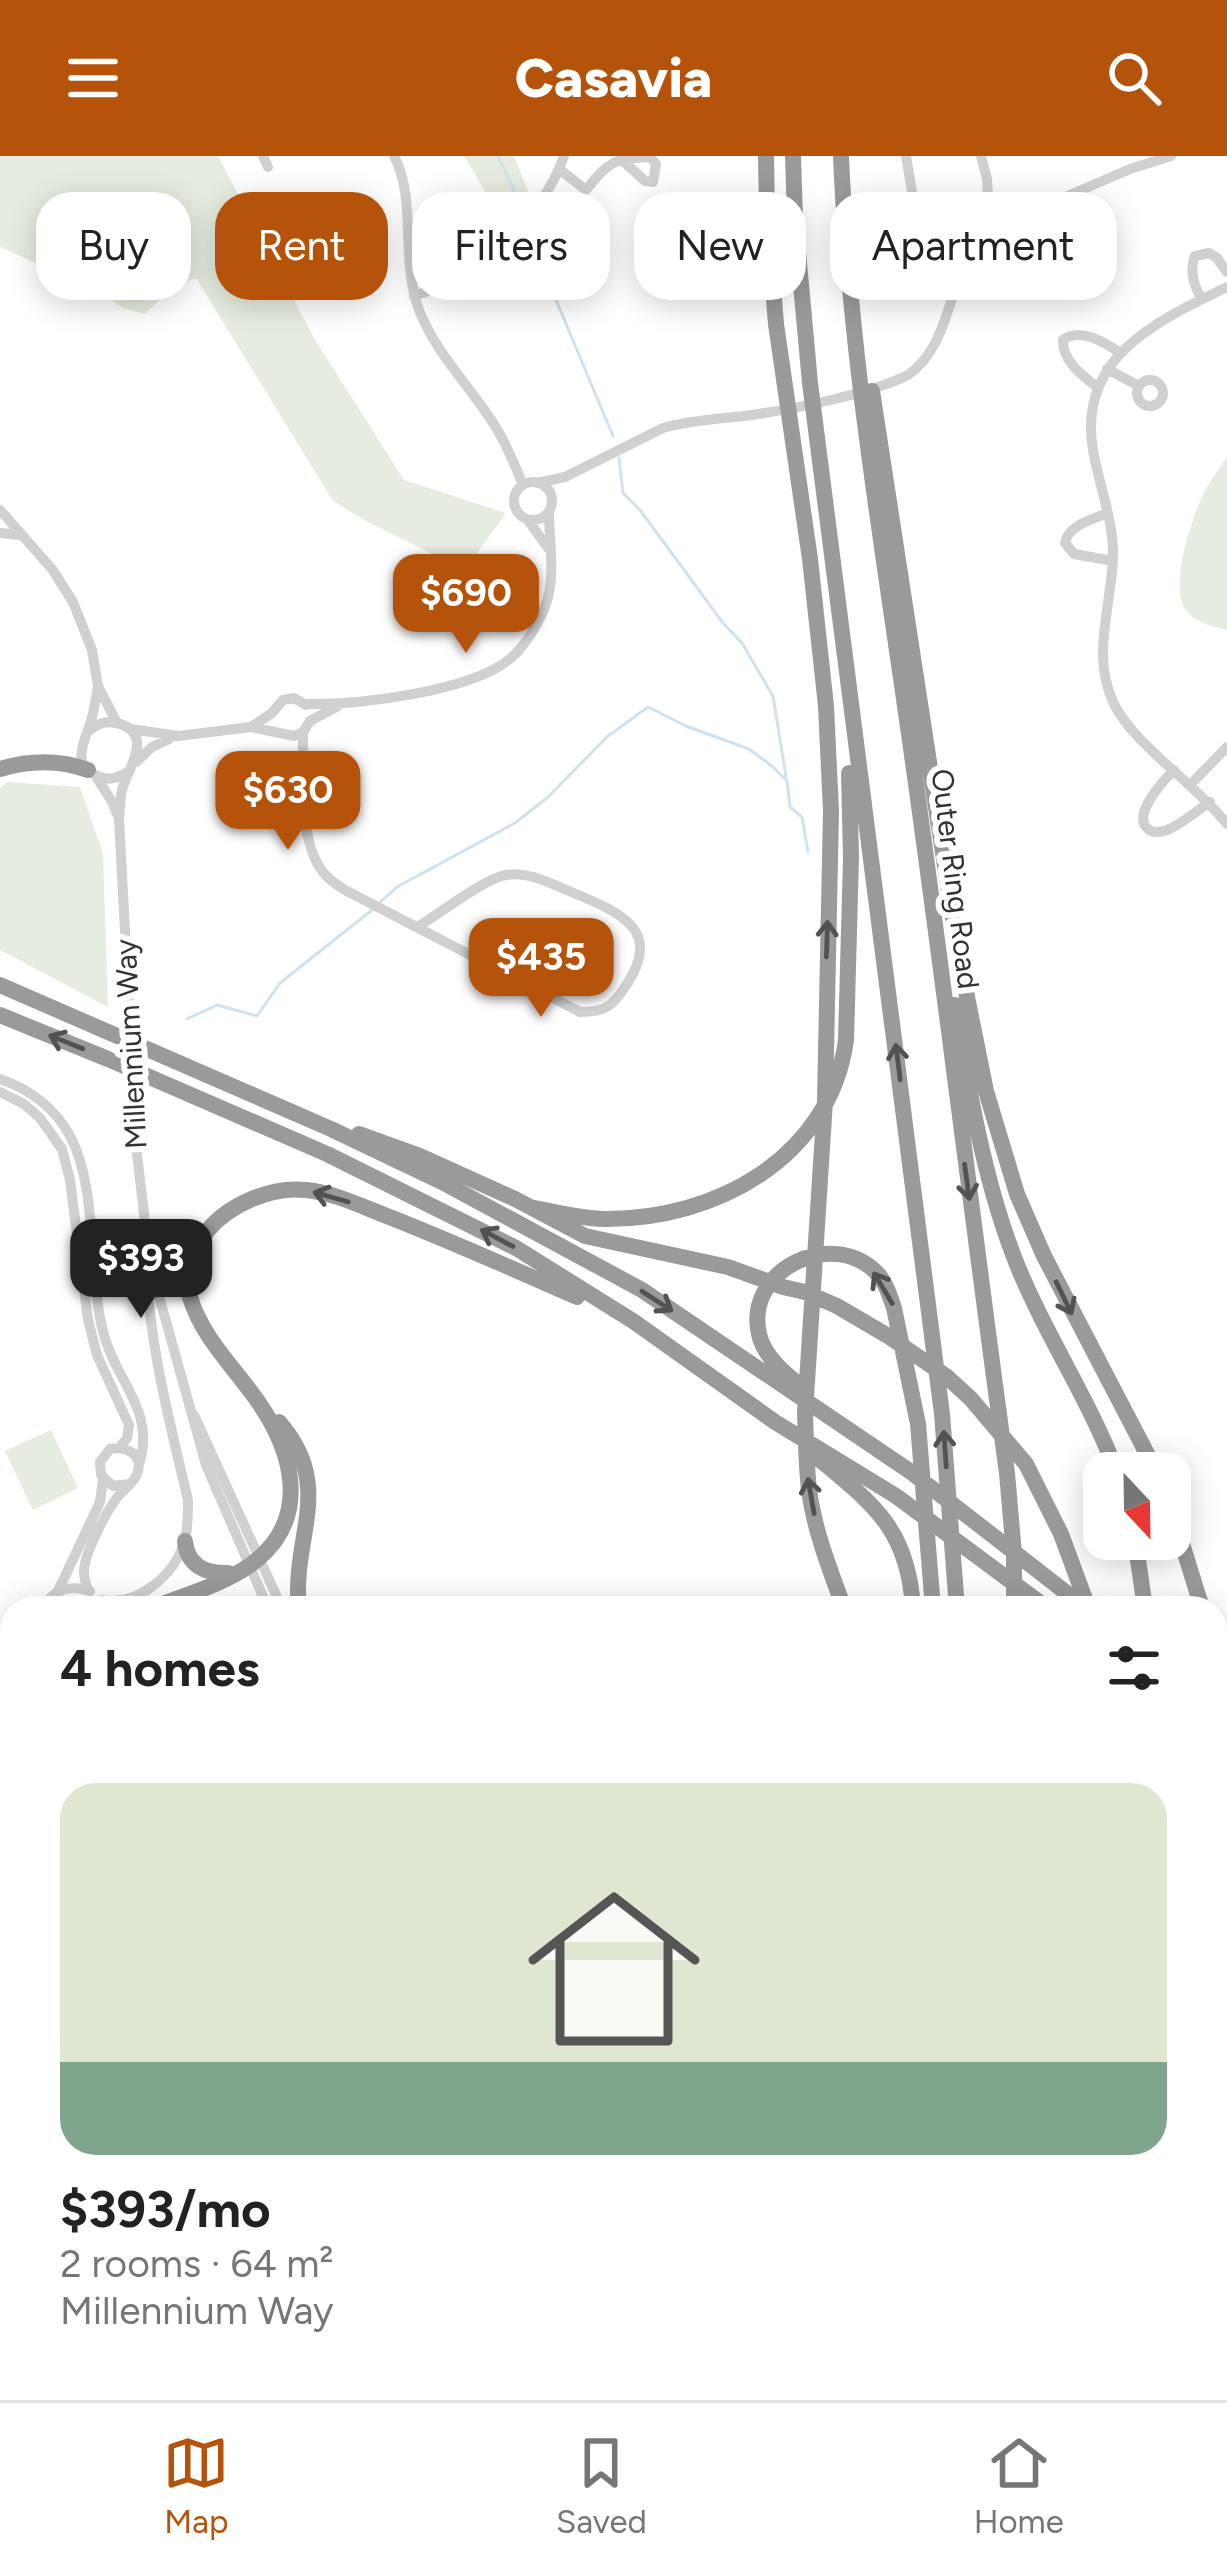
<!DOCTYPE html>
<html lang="en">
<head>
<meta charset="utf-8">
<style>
	:root { --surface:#fff; --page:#f6f6f6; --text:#222; --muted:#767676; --line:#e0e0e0; --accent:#b45309 }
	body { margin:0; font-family:Figtree,sans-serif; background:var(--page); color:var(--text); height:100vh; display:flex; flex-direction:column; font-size:45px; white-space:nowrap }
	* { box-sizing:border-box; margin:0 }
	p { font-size:39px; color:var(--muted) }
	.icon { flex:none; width:66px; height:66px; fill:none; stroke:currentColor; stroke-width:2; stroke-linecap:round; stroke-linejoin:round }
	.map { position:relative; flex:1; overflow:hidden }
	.sheet { position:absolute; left:0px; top:1440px; width:1227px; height:804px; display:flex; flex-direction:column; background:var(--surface); border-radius:36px 36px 0 0; box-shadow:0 6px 30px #0003 }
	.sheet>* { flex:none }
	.top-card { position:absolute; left:36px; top:36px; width:1155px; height:108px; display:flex; gap:24px }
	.needle { width:78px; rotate:158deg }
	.controls { position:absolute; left:1083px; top:1296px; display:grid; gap:24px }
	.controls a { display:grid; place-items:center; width:108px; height:108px; border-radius:24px; background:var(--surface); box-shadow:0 6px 30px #0003; font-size:60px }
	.price { position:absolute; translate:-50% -102px; padding:0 27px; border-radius:24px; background:var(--accent); color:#fff; font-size:39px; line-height:78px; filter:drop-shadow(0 3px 6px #0008) }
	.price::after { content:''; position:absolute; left:50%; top:72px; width:36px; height:27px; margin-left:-18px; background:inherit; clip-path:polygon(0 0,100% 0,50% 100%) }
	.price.on { background:#222; color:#fff }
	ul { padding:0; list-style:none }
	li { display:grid; align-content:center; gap:24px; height:636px; padding:0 60px }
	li+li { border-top:3px solid var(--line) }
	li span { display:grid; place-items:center; height:372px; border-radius:36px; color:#555 }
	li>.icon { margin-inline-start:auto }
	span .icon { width:216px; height:216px; fill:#fffc; stroke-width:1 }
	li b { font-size:51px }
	h2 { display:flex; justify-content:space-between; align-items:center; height:144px; padding:0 60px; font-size:51px }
	.pill { padding:0 42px; border-radius:36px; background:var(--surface); box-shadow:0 6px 30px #0003; font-size:42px; line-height:108px }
	.pill.on { background:var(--accent); color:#fff }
	header { display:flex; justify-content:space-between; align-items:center; height:156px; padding:0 60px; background:var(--accent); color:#fff; font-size:54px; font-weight:800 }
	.dock { display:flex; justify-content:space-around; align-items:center; height:168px; border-top:3px solid var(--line); background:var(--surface); font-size:33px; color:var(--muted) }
	.dock a { display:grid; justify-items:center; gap:6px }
	.dock .on { color:var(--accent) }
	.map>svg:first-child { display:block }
	.green { fill:#e6ecdf }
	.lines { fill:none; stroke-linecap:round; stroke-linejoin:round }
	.stream { stroke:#cfe2ee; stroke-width:3 }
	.minor { stroke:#d0d0d0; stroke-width:10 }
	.highway { stroke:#9a9a9a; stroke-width:16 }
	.oneway { stroke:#525252 }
	.labels { text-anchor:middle; stroke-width:12; stroke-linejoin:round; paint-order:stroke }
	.street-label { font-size:30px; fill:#333; stroke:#fff }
</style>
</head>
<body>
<header><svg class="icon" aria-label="menu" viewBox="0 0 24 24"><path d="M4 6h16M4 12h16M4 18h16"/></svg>Casavia<svg class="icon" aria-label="search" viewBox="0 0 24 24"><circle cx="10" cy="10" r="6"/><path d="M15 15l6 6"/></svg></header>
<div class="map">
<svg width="1227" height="2244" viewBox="0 0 1227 2244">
	<rect width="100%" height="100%" fill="#fff"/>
	<!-- green -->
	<path class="green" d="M0,0H218L314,182L404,324L506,357L465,414L370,367L333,345L196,122L173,131L145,158L123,152L97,134L0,91Z
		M464,0H514L529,37L501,62Z
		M1227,301V474C1213,471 1194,466 1185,453C1169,427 1193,358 1206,333C1212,322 1220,311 1227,301Z
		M6,626L80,631L103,698L108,851L0,794V632Z
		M51,1274L78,1332L33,1354L5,1295Z
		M12,1921V2037L0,2033V1953Z"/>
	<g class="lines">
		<!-- stream -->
		<path class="stream" d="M498,0L521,49
			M528,77L613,280
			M619,302L623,337L640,354L723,467L742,487L773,540L786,621
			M379,747L397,731L515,667L547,642L608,580L648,551L686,570L749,593L772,610L787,625L790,651L802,661L808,696
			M187,863L217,849L257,860L280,827L372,754
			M1215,1895L1227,1893"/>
		<!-- minor -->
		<path class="minor" d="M263,0L268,11
			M394,0C417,43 400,104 419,154C436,198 471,231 495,270C507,289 515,309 523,329
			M906,0L923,102L931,113L958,124
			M981,0L987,23L989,55
			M559,13L586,34C608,6 614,2 650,1L656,8L653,26L645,25L623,5
			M977 61a8 8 0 1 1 16 0a8 8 0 1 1-16 0Z
			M991,66L1010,65L1130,13L1171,0
			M1227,131C1157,165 1077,201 1093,294C1099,330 1114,365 1113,402C1111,452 1091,501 1114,548C1135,590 1196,628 1227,668
			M414,140C477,120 542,63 564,0
			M1202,143C1194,131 1189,114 1195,100L1209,97L1217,102L1227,116
			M1107,213L1139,230
			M1137 237a13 13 0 1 1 26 0a13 13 0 1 1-26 0Z
			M1098,232C1083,220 1062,205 1063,184C1079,171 1105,186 1120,197
			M514 345a19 19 0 1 1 38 0a19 19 0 1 1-38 0Z
			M537,327L565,321L663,272C694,263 726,263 758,258C799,252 872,237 908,219C941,196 946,155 960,120C967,102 976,85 986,69
			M0,354L52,413L73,446L92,494L98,530L117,567
			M1107,357C1092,364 1068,369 1065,387L1074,398L1113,405
			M527,363L548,392
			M0,377L20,379
			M98,531C95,544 94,559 89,571C82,590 72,611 100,621C111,625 118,621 128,616
			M305,548C357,549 471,536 511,502C525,490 540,466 546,448C556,419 549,386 549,356
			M251,571L272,557L283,544L294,542L306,549
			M131,573L178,580L251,571L294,580L303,576L310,565L338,550
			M88,575C97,569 104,564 116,567C156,576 128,612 122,634C120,643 120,654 119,663L137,998L145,1066L159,1140L206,1309L268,1452
			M303,576C303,613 298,686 323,716C328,723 337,729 345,734L580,856C604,856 612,851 625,831C666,772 616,755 569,735C549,727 528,715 506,719C483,723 440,758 417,771
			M136,606L152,591L169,583
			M1174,614C1164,624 1131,659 1148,673C1153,678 1161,676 1167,674C1182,668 1196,655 1210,646
			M95,619L111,644L118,660
			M1190,629L1227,591
			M0,923C29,933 55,952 70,980C99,1035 87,1118 104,1179C117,1227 156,1255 139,1308
			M0,936L24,948L40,962L62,993L70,1024L88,1164L97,1199L129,1269L127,1282L120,1291
			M194,1259L282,1452
			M88,1434C86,1428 84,1423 84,1416C84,1397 107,1354 119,1339C125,1332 134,1327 137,1318C145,1298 125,1290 110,1293L100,1306L101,1319L113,1330L129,1328
			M58,1435L100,1346L103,1323
			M101,1444C138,1451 175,1419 185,1384C188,1372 188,1357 188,1344C169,1263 148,1185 146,1102
			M42,1452C53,1434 70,1428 90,1435
			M0,1897L12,1864
			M0,2045L12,2050
			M0,2093L12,2097
			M0,2187L12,2181
			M395,2232L430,2244
			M305,2244L309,2232
			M518,2244L522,2232"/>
		<!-- highway -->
		<path class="highway" d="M766,0L767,57L776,168L810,403L826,550L831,655L825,945L805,1257C806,1282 806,1308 809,1333C814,1374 830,1414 844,1452
			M793,0L795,63L810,227L942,1258L957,1452
			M841,0C849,194 882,386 909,578C944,824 973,1071 1007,1317L1014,1398V1452
			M872,235L959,801L986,935L1017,1038L1044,1100L1157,1317
			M0,613C30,604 58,603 88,614
			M0,829L331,973L442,1026L642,1134L911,1316
			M955,849C968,932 984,1023 1014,1101C1043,1176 1089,1242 1117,1317
			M0,859L108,903L327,998L516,1092L633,1165L775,1266L896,1340L1047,1452
			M359,978L420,1000L515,1043L585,1080L728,1111L783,1131L805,1136L837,1150L888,1180L946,1220L971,1243L1026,1308L1061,1378L1088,1451
			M530,1051C555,1056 579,1062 605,1063C715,1064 830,1002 846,884L851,702L849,617
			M806,1234C788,1220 764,1202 759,1178C744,1114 833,1070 878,1118C886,1127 890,1140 894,1152L918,1268L933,1452
			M279,1266C336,1331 291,1381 299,1452
			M818,1302C874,1349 908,1373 913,1452
			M907,1313L1086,1452
			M1170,1349L1202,1452
			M1135,1383L1145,1452
			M185,1385C187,1409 205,1418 228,1417
			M151,1452C184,1440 231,1426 258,1403C310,1359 292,1295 259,1247C235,1212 202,1182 190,1141C182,1116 193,1093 208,1074C230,1048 272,1030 306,1034C336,1037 365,1052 392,1062C455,1087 516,1114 577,1141
			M1215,1495L1227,1526
			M1215,1565L1227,1575
			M1215,1597L1227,1607
			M1215,1619L1227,1630
			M1215,1783L1227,1786
			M1215,1861H1227
			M1215,1911L1227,1907
			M894,2244L896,2232
			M947,2244L949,2232
			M978,2244L981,2232
			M1051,2244L1052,2232"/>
	</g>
	<!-- one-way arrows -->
	<defs><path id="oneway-shaft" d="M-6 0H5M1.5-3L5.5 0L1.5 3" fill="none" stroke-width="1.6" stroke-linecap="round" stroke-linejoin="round" transform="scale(3)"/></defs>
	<g class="oneway">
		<use href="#oneway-shaft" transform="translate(827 783) rotate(-88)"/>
		<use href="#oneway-shaft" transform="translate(66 886) rotate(-158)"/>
		<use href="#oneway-shaft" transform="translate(898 906) rotate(-97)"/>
		<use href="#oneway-shaft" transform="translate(967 1026) rotate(82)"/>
		<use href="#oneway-shaft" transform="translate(331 1041) rotate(-164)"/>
		<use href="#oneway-shaft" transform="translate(497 1082) rotate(-152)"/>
		<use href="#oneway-shaft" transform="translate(883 1132) rotate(-121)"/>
		<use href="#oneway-shaft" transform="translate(1064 1142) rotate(64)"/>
		<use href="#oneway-shaft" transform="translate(657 1145) rotate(33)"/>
		<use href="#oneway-shaft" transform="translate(945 1293) rotate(-94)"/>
		<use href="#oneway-shaft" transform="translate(811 1340) rotate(-100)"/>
	</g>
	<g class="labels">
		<!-- street labels -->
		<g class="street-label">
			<text transform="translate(955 723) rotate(83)" y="10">Outer Ring Road</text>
			<text transform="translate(131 888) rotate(-93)" y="10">Millennium Way</text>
		</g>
	</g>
</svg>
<div class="controls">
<a><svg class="needle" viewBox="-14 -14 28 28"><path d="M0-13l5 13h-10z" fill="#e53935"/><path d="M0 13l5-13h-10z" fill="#767676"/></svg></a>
</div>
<b class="price" style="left:466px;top:500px">$690</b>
<b class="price" style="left:288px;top:697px">$630</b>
<b class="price" style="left:541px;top:864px">$435</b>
<b class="price on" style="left:141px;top:1165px">$393</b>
<div class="top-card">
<a class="pill">Buy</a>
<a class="pill on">Rent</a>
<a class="pill">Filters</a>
<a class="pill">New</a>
<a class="pill">Apartment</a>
</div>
<section class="sheet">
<h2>4 homes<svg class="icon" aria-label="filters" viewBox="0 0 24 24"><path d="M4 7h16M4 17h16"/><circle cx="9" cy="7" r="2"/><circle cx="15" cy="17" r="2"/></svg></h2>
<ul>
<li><span style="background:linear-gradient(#dfe7d0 75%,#7fa58c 0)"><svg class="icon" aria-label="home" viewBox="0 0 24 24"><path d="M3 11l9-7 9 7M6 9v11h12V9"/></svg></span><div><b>$393/mo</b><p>2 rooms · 64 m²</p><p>Millennium Way</p></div></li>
</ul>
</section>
</div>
<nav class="dock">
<a class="on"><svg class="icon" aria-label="map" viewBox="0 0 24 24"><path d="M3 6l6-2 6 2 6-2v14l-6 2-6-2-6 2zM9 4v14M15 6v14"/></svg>Map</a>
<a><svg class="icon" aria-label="saved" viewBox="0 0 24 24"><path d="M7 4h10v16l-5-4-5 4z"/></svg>Saved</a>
<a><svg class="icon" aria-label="home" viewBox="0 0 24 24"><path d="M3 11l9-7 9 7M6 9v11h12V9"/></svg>Home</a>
</nav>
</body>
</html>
